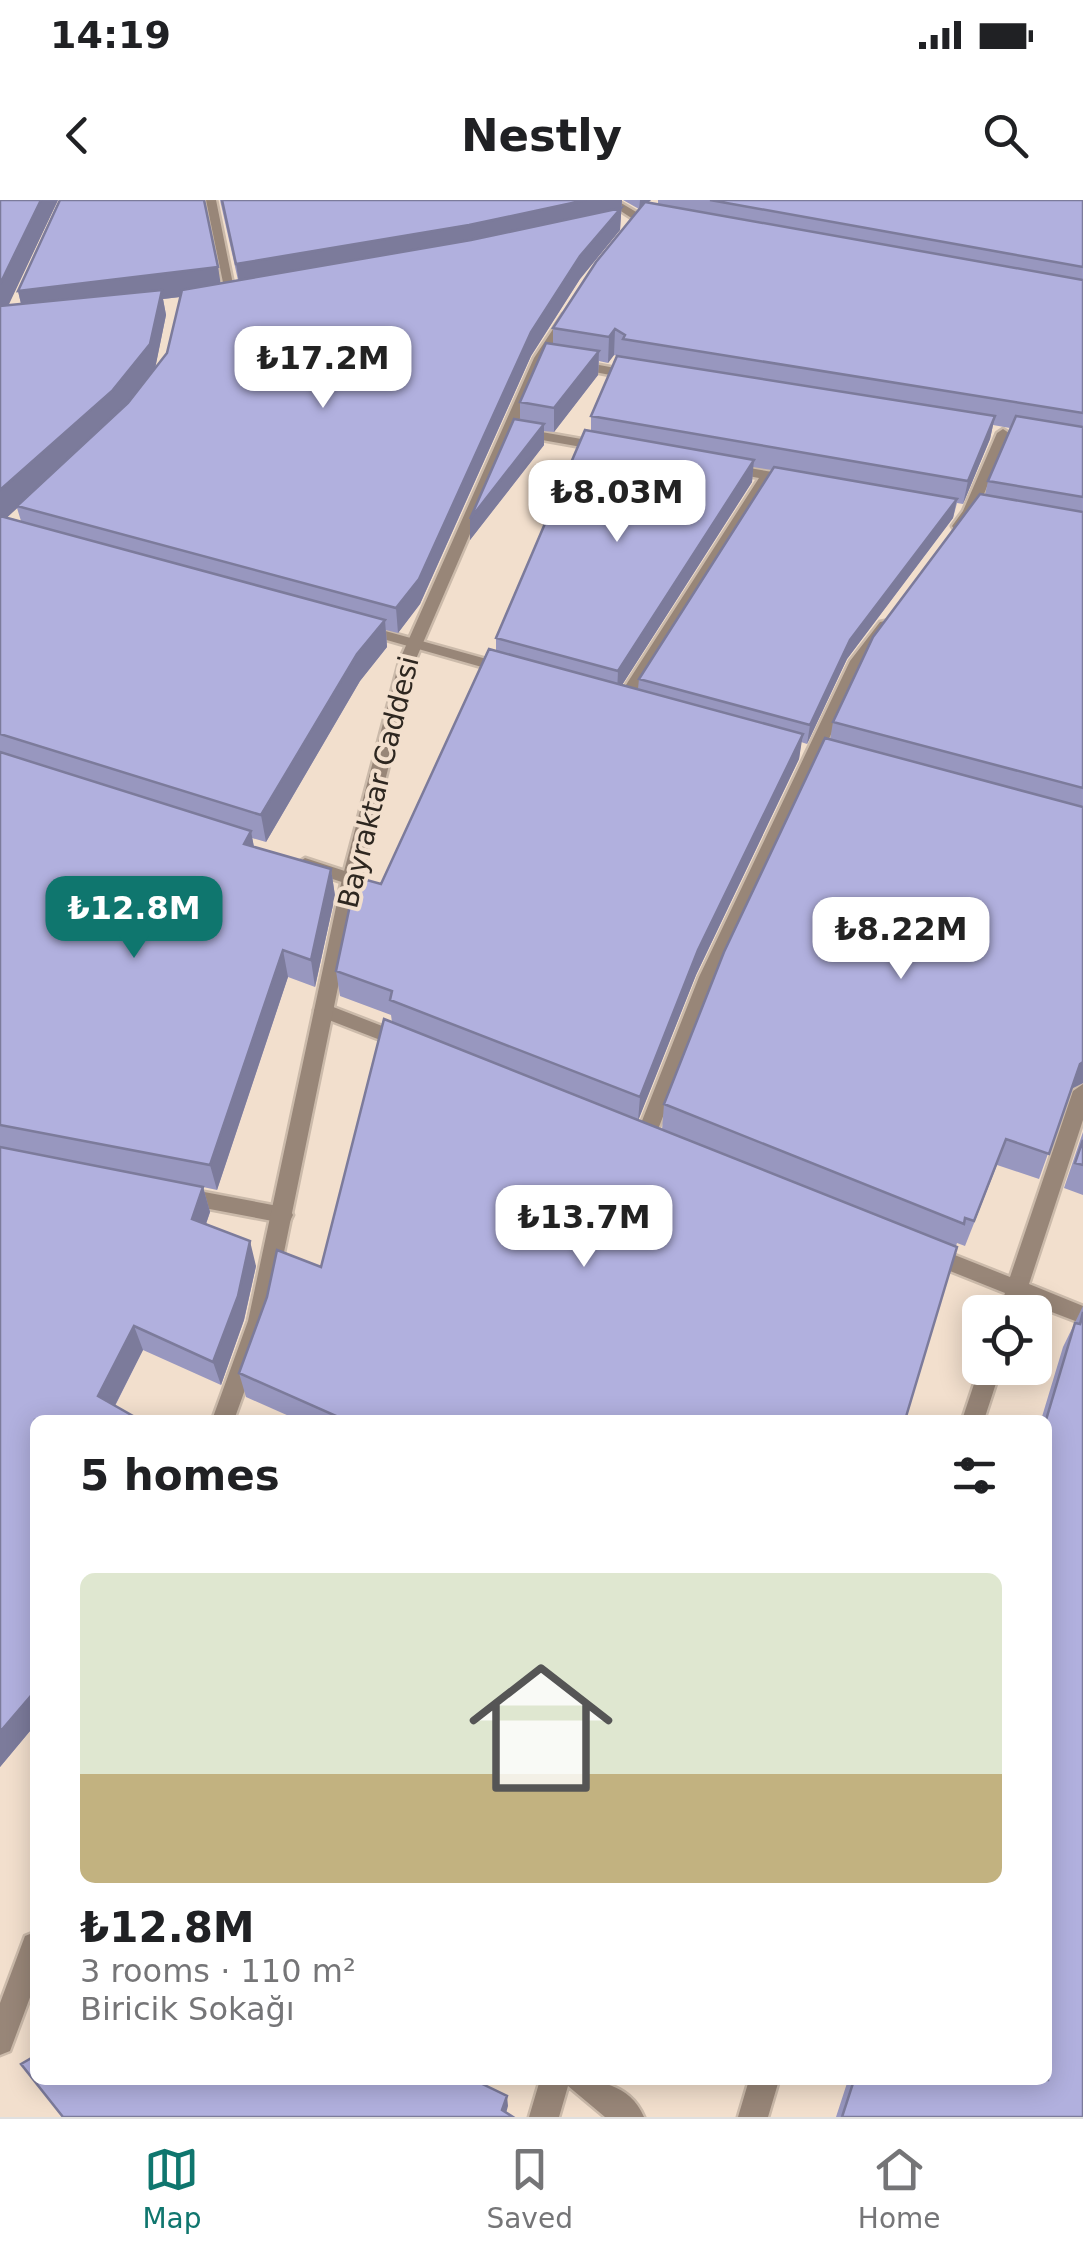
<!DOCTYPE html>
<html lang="en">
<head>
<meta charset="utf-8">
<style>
	:root { --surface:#fff; --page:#f6f6f6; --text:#202124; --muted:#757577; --line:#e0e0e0; --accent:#0f766e }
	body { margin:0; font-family:"DejaVu Sans",sans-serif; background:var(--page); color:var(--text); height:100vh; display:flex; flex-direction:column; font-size:38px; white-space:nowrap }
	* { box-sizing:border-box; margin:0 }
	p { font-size:32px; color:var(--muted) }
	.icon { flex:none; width:55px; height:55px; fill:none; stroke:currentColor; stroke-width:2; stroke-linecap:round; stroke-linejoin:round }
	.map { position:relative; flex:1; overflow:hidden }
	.details { position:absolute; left:30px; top:1215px; width:1022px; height:670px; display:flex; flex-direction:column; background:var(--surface); border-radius:15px; box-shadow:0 5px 25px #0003 }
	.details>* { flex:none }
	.buttons { position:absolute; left:962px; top:1095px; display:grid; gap:20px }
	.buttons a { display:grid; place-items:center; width:90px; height:90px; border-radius:15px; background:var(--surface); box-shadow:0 5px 25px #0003; font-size:50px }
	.price { position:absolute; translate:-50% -85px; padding:0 22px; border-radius:20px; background:#fff; color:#222; font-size:32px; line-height:65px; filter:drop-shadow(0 2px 5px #0008) }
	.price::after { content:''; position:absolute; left:50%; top:60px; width:30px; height:22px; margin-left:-15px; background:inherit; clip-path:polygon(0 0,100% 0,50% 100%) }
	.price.current { background:var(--accent); color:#fff }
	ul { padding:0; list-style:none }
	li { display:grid; align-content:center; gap:20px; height:530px; padding:0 50px }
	li span { display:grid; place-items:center; height:310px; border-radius:15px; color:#555 }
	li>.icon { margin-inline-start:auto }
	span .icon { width:180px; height:180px; fill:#fffc; stroke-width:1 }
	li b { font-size:42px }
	h2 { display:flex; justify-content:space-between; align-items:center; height:120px; padding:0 50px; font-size:42px }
	.status { display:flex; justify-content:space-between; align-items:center; height:70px; padding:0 50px; background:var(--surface); direction:ltr }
	.status svg { height:28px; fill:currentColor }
	header { display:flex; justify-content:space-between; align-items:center; height:130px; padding:0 50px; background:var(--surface); font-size:45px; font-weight:800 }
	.tab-bar { display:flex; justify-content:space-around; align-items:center; height:140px; border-top:2px solid var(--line); background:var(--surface); font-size:28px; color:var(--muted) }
	.tab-bar a { display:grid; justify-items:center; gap:5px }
	.tab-bar .current { color:var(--accent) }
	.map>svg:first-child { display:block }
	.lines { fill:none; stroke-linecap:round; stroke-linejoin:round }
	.minor-casing { stroke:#cbbaaa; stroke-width:5 }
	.tertiary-casing { stroke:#cbbaaa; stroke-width:5 }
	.minor { fill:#988678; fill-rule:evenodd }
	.tertiary { fill:#988678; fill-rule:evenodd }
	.wall { fill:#9897bf; fill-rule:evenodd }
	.shaded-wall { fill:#7c7b9b }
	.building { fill:#b1b0de; stroke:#7c7b9b; stroke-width:2.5 }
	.labels { text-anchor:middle; stroke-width:8; stroke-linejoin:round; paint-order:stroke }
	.street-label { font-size:28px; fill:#2e2720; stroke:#f2dfcd }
</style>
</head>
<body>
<div class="status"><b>14:19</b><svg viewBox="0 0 49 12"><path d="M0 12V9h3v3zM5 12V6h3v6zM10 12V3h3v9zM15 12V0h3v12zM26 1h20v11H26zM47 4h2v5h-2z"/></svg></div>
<header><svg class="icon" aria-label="back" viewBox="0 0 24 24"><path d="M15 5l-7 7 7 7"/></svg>Nestly<svg class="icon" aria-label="search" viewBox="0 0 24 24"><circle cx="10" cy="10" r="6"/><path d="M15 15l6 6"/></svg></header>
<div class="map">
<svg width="1083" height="1917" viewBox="0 0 1083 1917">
	<rect width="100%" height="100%" fill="#f2dfcd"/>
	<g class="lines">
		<!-- minor casing -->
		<g class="minor-casing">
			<path id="minor" d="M206,0H216L236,99L226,97Z
				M604,0H616L643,16L666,23L661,26L636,21Z
				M572,160L637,172L643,176L637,180L568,167L566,164Z
				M519,228L604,243L610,247L604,251L514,235V229Z
				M1003,229L1009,233L977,311L964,329H954L952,326L963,311L997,233Z
				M726,264L796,276L803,280L796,284L771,280L628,505H618L615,502L759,278L721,271L719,268Z
				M885,421L892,425L865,462L717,777L657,932L667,937L670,942L667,947L660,950L639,941L636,936L699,777L850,461L880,422Z
				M360,424L515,467L518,470L510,475L355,431L353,428Z
				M305,658L357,675L360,679L351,685L299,668L296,664Z
				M323,803L413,838L415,843L406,850L316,815L314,810Z
				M1083,884V920L1029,1084L1083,1106V1124L1023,1101L1020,1112H998L1005,1093L920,1059L917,1053L920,1047L927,1044L1010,1077L1073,891Z
				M183,988L283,1007L290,1009L293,1015L290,1021L283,1023L183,1004L176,1002L173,996L176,990Z
				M980,1166L1001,1168L984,1220H962Z
				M540,1880C578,1880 626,1874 644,1917H605L568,1886L559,1917H529Z
				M749,1880H779L768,1917H738Z"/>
		</g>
		<!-- tertiary casing -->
		<g class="tertiary-casing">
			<path id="tertiary" d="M563,114L573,116L546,158L416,459L360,679L270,1121L234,1220H212L248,1121L342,679L400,459L534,158Z
				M35,1732V1784L10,1851L0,1855V1803L25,1736Z"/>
		</g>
		<!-- minor -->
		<use href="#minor" class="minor"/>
		<!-- tertiary -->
		<use href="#tertiary" class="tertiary"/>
	</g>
	<!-- wall -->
	<path class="wall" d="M0,0H58L8,105L21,104L18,91L218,67L220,83L238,80L220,0H622L620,30L580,79L531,156L420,404L398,433L386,430L387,447L360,481L266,642L252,638L254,647L331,669L335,696L315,787L288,777L217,990L203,987L210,1012L206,1024L256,1066L244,1120L221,1185L143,1150L115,1206L35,1220V1525L0,1567ZM180,97L167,153L155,168L166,115L163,99ZM17,308L21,321L7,317Z
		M623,0H651L648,3L658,5V0H1083V883L1071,889L1039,979L997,965L965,1046L957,1043L956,1046L905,1220H298L246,1197L239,1173L321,1067L392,822L391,815L340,796L336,771L381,684L496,451V438L591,231V216L617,156L614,155L608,163L599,161L598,175L554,232L544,231V245L470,340V319L520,220V202L553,144V128L639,9ZM993,225L1010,228L988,281L985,295L833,522L830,540L664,904L662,930L638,920L696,775L799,559L801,542L807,544L847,459L953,318L957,303L963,304L990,239ZM753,267L772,270L639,479L638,489L622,485L752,282Z
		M1083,932V995L1064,988Z
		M1083,1106V1917H836L848,1880H1048V1220H1041L1063,1147Z"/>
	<!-- shaded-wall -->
	<path class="shaded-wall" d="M41,0H58L3,117L0,118V84Z
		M586,0H622L620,30L580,79L531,156L420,404L398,433L396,408L531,132L580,56L240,89L236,64Z
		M640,0H651L639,9Z
		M218,67L222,92L163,99L166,115L155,169L117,216L0,324V290L24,116L18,91Z
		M615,129L614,155L608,163L609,137Z
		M599,151L598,175L554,232V208Z
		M995,216L990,239L963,304L968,281Z
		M544,224V245L470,340V319Z
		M754,260L752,282L617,493L618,471Z
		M957,299L953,318L847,459L807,544L810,525L850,440Z
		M385,420L387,447L360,481L266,642L261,615L357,454Z
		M803,534L799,559L696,775L638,921L640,897L698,750Z
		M251,631L256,658L244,644Z
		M331,669L335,696L315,787L311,760Z
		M283,750L288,777L217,990L210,965Z
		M1083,862V883L1069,890L1080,864Z
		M203,987L210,1012L199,1044L192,1019Z
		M250,1041L256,1066L244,1120L221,1185L213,1162Z
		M134,1126L143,1150L108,1219L98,1196Z
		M35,1491V1525L0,1567V1532Z
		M507,1896L508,1906L505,1917L502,1910Z"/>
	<!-- building -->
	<path class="building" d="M0,0H41L0,84Z
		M60,0H204L218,67L18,91Z
		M222,0H586L469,25L236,64Z
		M710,0H1083V67Z
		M645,2L1083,80V213L623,139L625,135L615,129L609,137L553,128L596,62Z
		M621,8L580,56L531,132L419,379L396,408L17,306L128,203L167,153L182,90L471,40Z
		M162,90L150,144L112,191L0,290V106Z
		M546,143L599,151L554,208L520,202Z
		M617,156L995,216L968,281L591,216Z
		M1016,216L1083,227V297L988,281Z
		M514,219L544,224L470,319Z
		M585,230L754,260L618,471L496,438Z
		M774,267L957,299L850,440L810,525L639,479Z
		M980,294L1083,312V588L833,522L873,437Z
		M0,316L385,420L357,454L261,615L0,534Z
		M489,449L803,534L698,750L640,897L390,800L392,791L336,771L356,677L381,684Z
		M825,538L1083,607V862L1080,864L1049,954L1006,939L974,1021L965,1018L964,1024L664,904L724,752Z
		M0,552L251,631L244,644L331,669L311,760L283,750L210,965L0,925Z
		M384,819L957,1047L905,1220H345L239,1173L267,1097L277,1050L321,1067Z
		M1083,940V965L1075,963Z
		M0,947L203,987L192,1019L250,1041L238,1096L213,1162L134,1126L98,1196L140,1220H35V1491L0,1532Z
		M1083,1112V1917H842L854,1880H1048L1046,1220L1075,1123L1080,1124Z
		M35,1856V1880H474L507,1896L502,1910L513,1917H63L21,1864Z"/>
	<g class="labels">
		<!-- street labels -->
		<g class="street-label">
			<text transform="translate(378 582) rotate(-76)" y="10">Bayraktar Caddesi</text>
		</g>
	</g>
</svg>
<div class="buttons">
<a><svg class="icon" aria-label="locate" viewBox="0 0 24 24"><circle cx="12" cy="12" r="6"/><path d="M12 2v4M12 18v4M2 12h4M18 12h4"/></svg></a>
</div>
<b class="price" style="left:323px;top:211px">₺17.2M</b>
<b class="price" style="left:617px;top:345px">₺8.03M</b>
<b class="price current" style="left:134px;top:761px">₺12.8M</b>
<b class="price" style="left:901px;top:782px">₺8.22M</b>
<b class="price" style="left:584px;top:1070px">₺13.7M</b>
<section class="details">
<h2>5 homes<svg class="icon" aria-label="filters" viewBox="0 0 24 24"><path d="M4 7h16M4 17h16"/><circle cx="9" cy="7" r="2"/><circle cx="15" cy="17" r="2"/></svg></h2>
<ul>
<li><span style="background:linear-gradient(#dfe7d0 65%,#c2b280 0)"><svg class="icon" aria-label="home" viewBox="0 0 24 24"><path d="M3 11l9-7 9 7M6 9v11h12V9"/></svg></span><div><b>₺12.8M</b><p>3 rooms · 110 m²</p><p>Biricik Sokağı</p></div></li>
</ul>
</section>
</div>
<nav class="tab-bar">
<a class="current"><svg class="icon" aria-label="map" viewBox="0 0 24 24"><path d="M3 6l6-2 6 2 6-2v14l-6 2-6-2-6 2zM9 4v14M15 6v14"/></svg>Map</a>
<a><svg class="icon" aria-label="saved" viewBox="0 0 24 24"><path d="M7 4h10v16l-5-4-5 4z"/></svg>Saved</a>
<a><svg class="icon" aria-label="home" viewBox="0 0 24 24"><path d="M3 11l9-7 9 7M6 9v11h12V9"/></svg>Home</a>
</nav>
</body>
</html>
